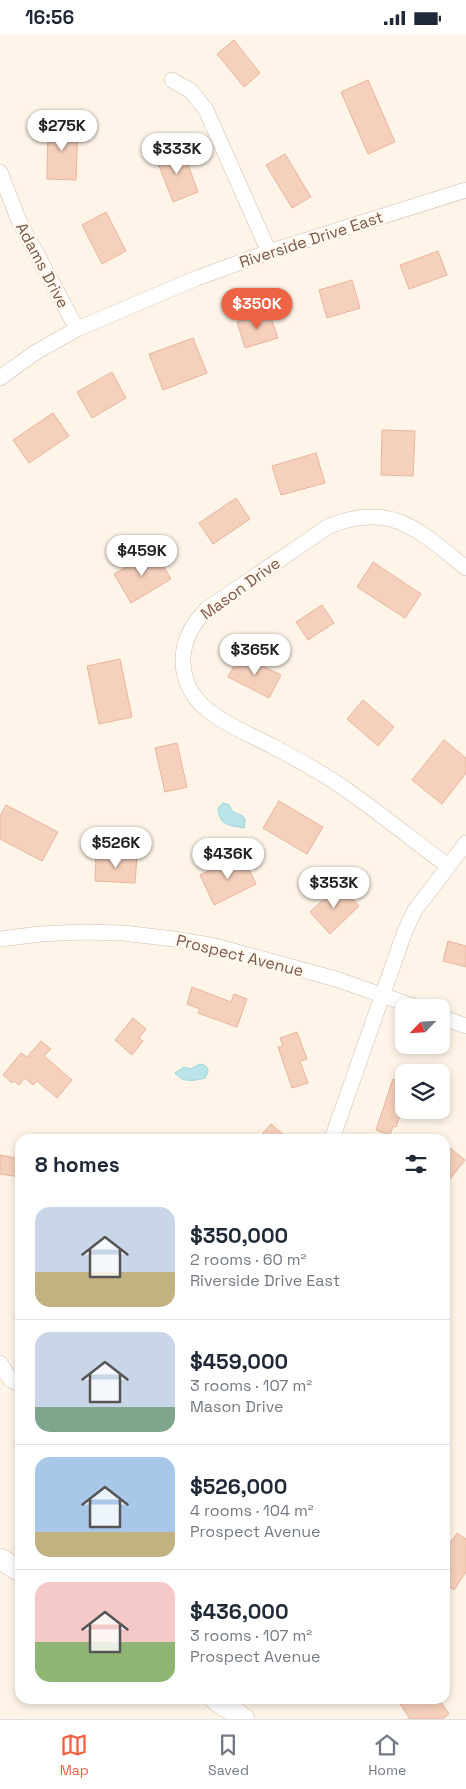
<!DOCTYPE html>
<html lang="en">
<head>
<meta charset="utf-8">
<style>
	:root { --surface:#fff; --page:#f6f6f7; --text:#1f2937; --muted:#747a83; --line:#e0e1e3; --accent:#ef6345 }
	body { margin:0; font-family:"Space Grotesk",sans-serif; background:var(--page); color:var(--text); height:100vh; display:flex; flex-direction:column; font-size:19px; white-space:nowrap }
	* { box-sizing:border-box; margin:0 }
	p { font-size:16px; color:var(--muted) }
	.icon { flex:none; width:28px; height:28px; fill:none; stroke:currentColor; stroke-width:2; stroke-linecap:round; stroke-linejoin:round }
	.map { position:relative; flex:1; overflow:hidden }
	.drawer { position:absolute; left:15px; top:1099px; width:435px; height:570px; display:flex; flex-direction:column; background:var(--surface); border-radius:15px; box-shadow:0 2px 8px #0003 }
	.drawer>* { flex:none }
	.needle { width:32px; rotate:245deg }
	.buttons { position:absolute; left:395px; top:964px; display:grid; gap:10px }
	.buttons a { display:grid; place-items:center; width:55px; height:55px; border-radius:10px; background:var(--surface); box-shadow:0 2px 8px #0003; font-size:25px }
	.price { position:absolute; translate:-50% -42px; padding:0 11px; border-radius:18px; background:#fff; color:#222; font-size:16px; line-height:32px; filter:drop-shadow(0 1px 2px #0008) }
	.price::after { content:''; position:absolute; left:50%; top:30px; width:15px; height:11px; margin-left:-8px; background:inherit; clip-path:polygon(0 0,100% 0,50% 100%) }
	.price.current { background:var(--accent); color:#fff }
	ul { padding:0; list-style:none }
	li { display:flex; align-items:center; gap:15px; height:125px; padding:0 20px }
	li+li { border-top:1px solid var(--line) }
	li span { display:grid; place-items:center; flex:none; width:140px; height:100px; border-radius:15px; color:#555 }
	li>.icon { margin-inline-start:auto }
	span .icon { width:60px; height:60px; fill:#fffc; stroke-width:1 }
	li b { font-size:21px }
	h2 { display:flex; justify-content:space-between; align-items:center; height:60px; padding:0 20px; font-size:21px }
	.status { display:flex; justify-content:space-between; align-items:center; height:35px; padding:0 25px; background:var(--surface); direction:ltr }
	.status svg { height:14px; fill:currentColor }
	.tabs { display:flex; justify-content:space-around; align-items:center; height:70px; border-top:1px solid var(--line); background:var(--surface); font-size:14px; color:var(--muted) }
	.tabs a { display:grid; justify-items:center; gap:2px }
	.tabs .current { color:var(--accent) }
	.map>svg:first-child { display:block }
	.water { fill:#b9e4e9; stroke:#9fd5dc }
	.building { fill:#f5d0bc; stroke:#e9b59c }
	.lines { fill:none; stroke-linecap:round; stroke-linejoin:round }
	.minor-casing { stroke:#d3bdae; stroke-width:16 }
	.secondary-casing { stroke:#d7bcab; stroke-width:22 }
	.minor { stroke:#fff; stroke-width:15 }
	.secondary { stroke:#fff; stroke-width:21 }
	.labels { text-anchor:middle; stroke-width:5; stroke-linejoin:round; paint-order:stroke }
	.street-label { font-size:16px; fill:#7a5849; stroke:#fff8ee }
</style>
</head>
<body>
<div class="status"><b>16:56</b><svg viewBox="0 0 49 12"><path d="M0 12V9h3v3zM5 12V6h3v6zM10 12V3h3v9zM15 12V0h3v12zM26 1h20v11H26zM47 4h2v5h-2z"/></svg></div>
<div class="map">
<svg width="466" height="1684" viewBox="0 0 466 1684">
	<rect width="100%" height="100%" fill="#fef4e7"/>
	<!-- water -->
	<path class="water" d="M223,768L229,770L233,777L243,781L245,785L244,793C231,790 219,792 218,773Z
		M200,1029C206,1030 208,1032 208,1037L205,1043C193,1046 183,1048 175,1038L184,1032L191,1034Z"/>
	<!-- building -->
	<path class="building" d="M234,5L260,38L244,52L217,19Z
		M368,45L395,107L368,119L341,57Z
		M48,89H78L76,145L47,144Z
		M182,113L198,157L173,167L156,123Z
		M285,119L311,162L292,173L266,130Z
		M106,177L126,216L102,229L82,190Z
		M438,216L447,240L409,254L400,230Z
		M352,245L360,273L327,283L319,255Z
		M269,277L278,303L245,313L237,287Z
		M193,303L207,338L163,355L149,319Z
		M112,337L126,363L92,383L77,357Z
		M53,378L69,401L29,428L13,405Z
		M382,395L415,396L413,441L381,440Z
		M316,418L325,448L281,460L272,431Z
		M236,463L250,484L213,509L199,488Z
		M154,515L171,544L131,568L114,539Z
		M373,527L421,559L405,583L357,552Z
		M322,570L334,588L308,605L296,587Z
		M240,620L281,640L269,663L228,642Z
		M120,624L132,682L99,689L87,631Z
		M363,665L394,692L378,711L347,684Z
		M444,705L466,723V738L442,769L412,745Z
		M177,708L187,752L165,757L155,713Z
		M279,766L323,792L307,819L263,793Z
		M6,770L58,797L42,826L0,804V781Z
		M96,820L137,822L135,848L95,846Z
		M242,820L256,849L214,870L200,840Z
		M339,850L359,871L330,899L310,877Z
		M448,906L466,911V932L443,926Z
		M192,952L231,967L234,959L247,964L237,992L198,978L200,974L187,969Z
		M133,983L146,994L139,1003L143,1006L132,1020L115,1005Z
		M297,997L307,1024L300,1026L308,1048L292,1053L278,1012L283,1011L280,1003Z
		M41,1006L51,1014L44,1021L72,1045L57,1063L37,1046L33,1050L25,1043L19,1050L14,1046L12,1048L3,1040L21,1018L27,1022Z
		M393,1044L404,1047V1069L396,1092L393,1091L390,1100L376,1095Z
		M271,1089L289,1104H270L263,1098Z
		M445,1109L465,1125L445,1150Z
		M0,1120L20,1124V1142L0,1139Z
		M457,1498L466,1504V1537L454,1555L445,1549V1515Z
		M397,1664H439L449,1679L442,1684H410Z"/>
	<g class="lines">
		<!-- minor casing -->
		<g class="minor-casing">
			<path id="minor" d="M172,45L191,56L206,75L269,217
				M0,137L19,186L77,294
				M0,343L36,317L77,294L197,243L269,217L466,155
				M448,831C410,803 374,773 335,747C315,734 293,722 272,711C246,697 206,683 191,656C175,626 184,597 207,574L329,491C392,466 420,496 466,533
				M0,904L40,899L81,897L123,898L174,904L215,911L336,944L416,972
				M441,982L466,991
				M332,1104L405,896L415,875L466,808
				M0,1328L10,1344L20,1350"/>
		</g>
		<!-- secondary casing -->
		<g class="secondary-casing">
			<path id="secondary" d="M0,1524L20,1536
				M215,1664L244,1684"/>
		</g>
		<!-- minor -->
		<use href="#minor" class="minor"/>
		<!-- secondary -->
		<use href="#secondary" class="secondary"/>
	</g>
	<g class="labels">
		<!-- street labels -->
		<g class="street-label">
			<text transform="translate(311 204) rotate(-18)" y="6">Riverside Drive East</text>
			<text transform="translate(43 230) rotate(62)" y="6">Adams Drive</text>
			<text transform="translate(240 553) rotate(-36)" y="6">Mason Drive</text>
			<text transform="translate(240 920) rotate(14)" y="6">Prospect Avenue</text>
		</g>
	</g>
</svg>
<div class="buttons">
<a><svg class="needle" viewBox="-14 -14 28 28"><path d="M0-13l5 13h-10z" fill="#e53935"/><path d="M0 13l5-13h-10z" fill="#747a83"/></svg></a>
<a><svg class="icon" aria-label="layers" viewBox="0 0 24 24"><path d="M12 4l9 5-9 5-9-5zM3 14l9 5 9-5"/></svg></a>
</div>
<b class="price" style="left:62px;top:117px">$275K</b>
<b class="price" style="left:177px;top:140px">$333K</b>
<b class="price current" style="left:257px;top:295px">$350K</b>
<b class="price" style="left:142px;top:542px">$459K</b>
<b class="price" style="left:255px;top:641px">$365K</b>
<b class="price" style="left:116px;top:834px">$526K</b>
<b class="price" style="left:228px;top:845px">$436K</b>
<b class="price" style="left:334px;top:874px">$353K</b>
<section class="drawer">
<h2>8 homes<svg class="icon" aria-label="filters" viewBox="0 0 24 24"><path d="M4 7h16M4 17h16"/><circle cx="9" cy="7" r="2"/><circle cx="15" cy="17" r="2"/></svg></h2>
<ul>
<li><span style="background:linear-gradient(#c9d6e8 65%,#c2b280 0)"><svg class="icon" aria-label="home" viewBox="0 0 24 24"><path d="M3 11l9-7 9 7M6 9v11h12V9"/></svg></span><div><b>$350,000</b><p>2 rooms · 60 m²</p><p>Riverside Drive East</p></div></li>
<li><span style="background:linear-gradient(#c9d6e8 75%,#7fa58c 0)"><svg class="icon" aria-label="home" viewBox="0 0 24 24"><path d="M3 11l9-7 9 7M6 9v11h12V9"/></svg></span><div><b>$459,000</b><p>3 rooms · 107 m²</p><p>Mason Drive</p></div></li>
<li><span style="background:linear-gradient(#a9c7e8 75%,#c2b280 0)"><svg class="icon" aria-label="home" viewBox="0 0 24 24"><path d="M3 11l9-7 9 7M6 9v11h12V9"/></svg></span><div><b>$526,000</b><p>4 rooms · 104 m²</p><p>Prospect Avenue</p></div></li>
<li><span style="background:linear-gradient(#f6c9c9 60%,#8fb573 0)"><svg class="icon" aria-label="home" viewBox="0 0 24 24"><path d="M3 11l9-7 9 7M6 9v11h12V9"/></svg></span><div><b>$436,000</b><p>3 rooms · 107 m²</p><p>Prospect Avenue</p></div></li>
</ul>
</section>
</div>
<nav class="tabs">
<a class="current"><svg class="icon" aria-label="map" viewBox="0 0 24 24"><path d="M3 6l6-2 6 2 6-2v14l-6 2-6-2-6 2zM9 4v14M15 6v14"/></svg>Map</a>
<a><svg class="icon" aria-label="saved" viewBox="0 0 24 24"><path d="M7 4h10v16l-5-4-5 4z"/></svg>Saved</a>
<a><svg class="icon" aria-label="home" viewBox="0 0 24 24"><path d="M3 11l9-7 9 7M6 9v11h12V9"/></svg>Home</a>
</nav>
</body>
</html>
